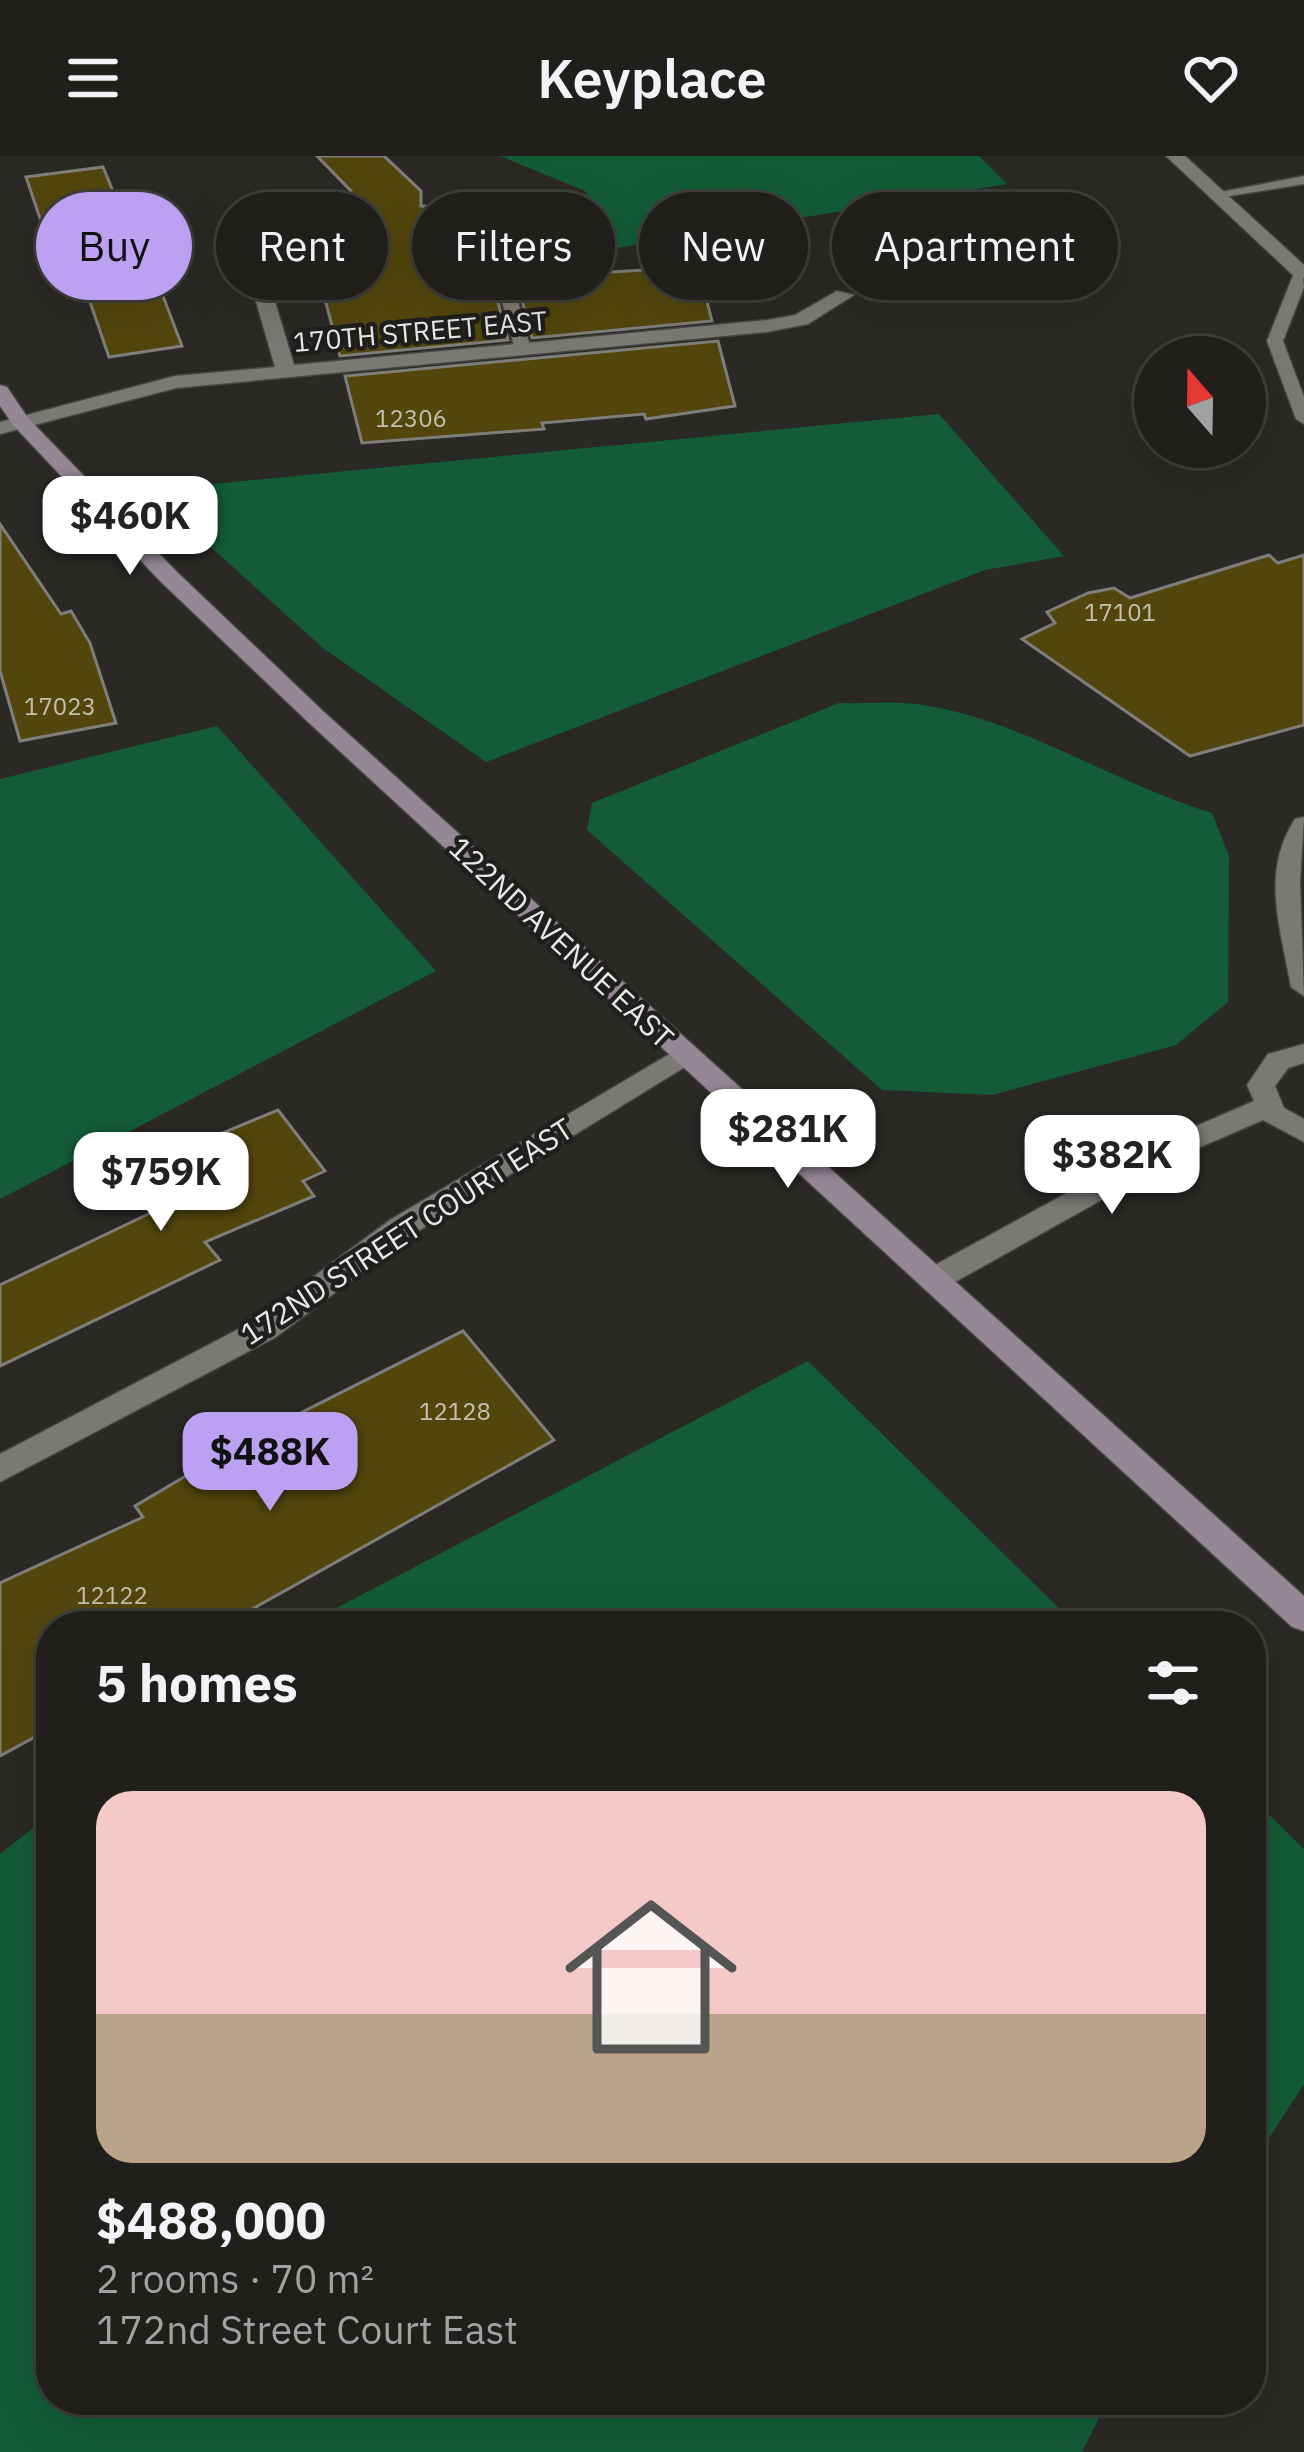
<!DOCTYPE html>
<html lang="en">
<head>
<meta charset="utf-8">
<style>
	:root { --surface:#201f1c; --page:#2d2c29; --text:#f1f3f6; --muted:#a2a2a3; --line:#3d3d3b; --accent:#bca0f2 }
	body { margin:0; font-family:"IBM Plex Sans",sans-serif; background:var(--page); color:var(--text); height:100vh; display:flex; flex-direction:column; font-size:45px; white-space:nowrap }
	* { box-sizing:border-box; margin:0 }
	p { font-size:39px; color:var(--muted) }
	.icon { flex:none; width:66px; height:66px; fill:none; stroke:currentColor; stroke-width:2; stroke-linecap:round; stroke-linejoin:round }
	.map { position:relative; flex:1; overflow:hidden }
	.drawer { position:absolute; left:36px; top:1455px; width:1230px; height:804px; display:flex; flex-direction:column; background:var(--surface); border-radius:48px; box-shadow:0 12px 48px #0002,0 0 0 3px var(--line) }
	.drawer>* { flex:none }
	.top-card { position:absolute; left:36px; top:36px; width:1233px; height:108px; display:flex; gap:24px }
	.needle { width:78px; rotate:340deg }
	.fabs { position:absolute; left:1134px; top:180px; display:grid; gap:24px }
	.fabs a { display:grid; place-items:center; width:132px; height:132px; border-radius:50%; background:var(--surface); box-shadow:0 12px 48px #0002,0 0 0 3px var(--line); font-size:60px }
	.price { position:absolute; translate:-50% -102px; padding:0 27px; border-radius:24px; background:#fff; color:#222; font-size:39px; line-height:78px; filter:drop-shadow(0 3px 6px #0008) }
	.price::after { content:''; position:absolute; left:50%; top:72px; width:36px; height:27px; margin-left:-18px; background:inherit; clip-path:polygon(0 0,100% 0,50% 100%) }
	.price.active { background:var(--accent); color:#111 }
	ul { padding:0; list-style:none }
	li { display:grid; align-content:center; gap:24px; height:636px; padding:0 60px }
	li span { display:grid; place-items:center; height:372px; border-radius:36px; color:#555 }
	li>.icon { margin-inline-start:auto }
	span .icon { width:216px; height:216px; fill:#fffc; stroke-width:1 }
	li b { font-size:51px }
	h2 { display:flex; justify-content:space-between; align-items:center; height:144px; padding:0 60px; font-size:51px }
	.pill { padding:0 42px; border-radius:54px; background:var(--surface); box-shadow:0 12px 48px #0002,0 0 0 3px var(--line); font-size:42px; line-height:108px }
	.pill.active { background:var(--accent); color:#111 }
	header { display:flex; justify-content:space-between; align-items:center; height:156px; padding:0 60px; background:var(--surface); font-size:54px; font-weight:600 }
	.map>svg:first-child { display:block }
	.forest { fill:#135c37 }
	.building { fill:#53460d; stroke:#7f7e7b; stroke-width:3 }
	.lines { fill:none; stroke-linecap:round; stroke-linejoin:round }
	.lane-casing { stroke:#454543; stroke-width:3 }
	.street-casing { stroke:#454543; stroke-width:3 }
	.secondary-casing { stroke:#454543; stroke-width:3 }
	.lane { fill:#7a7976; fill-rule:evenodd }
	.street { fill:#7a7976; fill-rule:evenodd }
	.secondary { fill:#968796; fill-rule:evenodd }
	.labels { text-anchor:middle; stroke-width:9; stroke-linejoin:round; paint-order:stroke }
	.number-label { font-size:24px; fill:#c3c0b0 }
	.far-street-label { font-size:27px; fill:#e8e8e6; stroke:#201f1d }
	.street-label { font-size:30px; fill:#e8e8e6; stroke:#201f1d }
</style>
</head>
<body>
<header><svg class="icon" aria-label="menu" viewBox="0 0 24 24"><path d="M4 6h16M4 12h16M4 18h16"/></svg>Keyplace<svg class="icon" aria-label="heart" viewBox="0 0 24 24"><path d="M12 20l-8-8c-3-5 5-10 8-4 3-6 11-1 8 4z"/></svg></header>
<div class="map">
<svg width="1304" height="2296" viewBox="0 0 1304 2296">
	<rect width="100%" height="100%" fill="#2a2926"/>
	<!-- forest -->
	<path class="forest" d="M500,0H979L1007,28L617,92L585,35Z
		M939,258L1064,400L985,414L486,606L323,492L154,340L182,331Z
		M839,547C866,548 896,545 923,549C1021,564 1116,628 1212,657L1229,700L1228,846L1176,889L992,939L882,934L587,674L592,647Z
		M217,570L436,815L0,1043V623Z
		M808,1205L1077,1470H302Z
		M1251,1641L1304,1693V1928L1251,2010Z
		M51,1658V2244H1108L1082,2296H0V1698Z"/>
	<!-- building -->
	<path class="building" d="M317,0H384L421,35V50L591,57L576,118L698,111L712,165L532,182L515,118L501,110L491,120L508,184L340,200L322,132L351,35Z
		M103,11L148,120L155,119L182,190L109,201L82,123L66,125L48,86L26,21Z
		M718,185L735,250L646,263L644,258L542,267L544,273L362,287L345,220Z
		M0,368L61,458L71,455L90,487L116,567L20,585L0,515Z
		M1269,399L1278,407L1304,399V569L1190,600L1022,483L1055,467L1047,456L1088,437L1114,432L1130,442Z
		M278,954L325,1015L303,1025L314,1040L205,1086L220,1104L0,1210V1129L188,1039L162,1002Z
		M463,1175L554,1284L222,1470H51V1572L0,1600V1427L143,1361L135,1350L245,1285Z"/>
	<g class="lines">
		<!-- lane casing -->
		<g class="lane-casing">
			<path id="lane" d="M1304,20V28L1217,42L1210,38Z
				M1302,112L1304,131L1283,185L1304,241V268L1296,263L1267,185L1294,117Z
				M503,114L511,119L531,194L529,197L515,194L495,119Z"/>
		</g>
		<!-- street casing -->
		<g class="street-casing">
			<path id="street" d="M1166,0H1185L1304,109V122L1295,121Z
				M240,53L249,59L294,209L767,164L795,159L837,135L854,139L808,168L767,176L176,232L0,278V266L175,220L275,211L231,59Z
				M1304,661L1300,725L1304,840L1291,831C1281,773 1260,717 1295,663Z
				M1304,888V907L1288,912L1275,930L1284,952L1304,963V986L1263,964L1182,999L946,1131H924L920,1123L924,1115L1162,985L1254,945L1247,929L1268,898Z
				M683,890L693,892L697,899L693,906L410,1080L276,1181L0,1326V1298L254,1165L390,1064Z"/>
		</g>
		<!-- secondary casing -->
		<g class="secondary-casing">
			<path id="secondary" d="M0,229L7,231L28,262L176,415L324,556L1304,1440V1475L1292,1471L308,566L160,425L14,270L0,250Z"/>
		</g>
		<!-- lane -->
		<use href="#lane" class="lane"/>
		<!-- street -->
		<use href="#street" class="street"/>
		<!-- secondary -->
		<use href="#secondary" class="secondary"/>
	</g>
	<g class="labels">
		<!-- number labels -->
		<g class="number-label">
			<text x="411" y="271">12306</text>
			<text x="1120" y="465">17101</text>
			<text x="60" y="559">17023</text>
			<text x="455" y="1264">12128</text>
			<text x="112" y="1448">12122</text>
		</g>
		<!-- far-street labels -->
		<g class="far-street-label">
			<text transform="translate(420 176) rotate(-5)" y="9">170TH STREET EAST</text>
		</g>
		<!-- street labels -->
		<g class="street-label">
			<text transform="translate(561 787) rotate(43)" y="10">122ND AVENUE EAST</text>
			<text transform="translate(407 1076) rotate(-33)" y="10">172ND STREET COURT EAST</text>
		</g>
	</g>
</svg>
<div class="fabs">
<a><svg class="needle" viewBox="-14 -14 28 28"><path d="M0-13l5 13h-10z" fill="#e53935"/><path d="M0 13l5-13h-10z" fill="#a2a2a3"/></svg></a>
</div>
<b class="price" style="left:130px;top:422px">$460K</b>
<b class="price" style="left:788px;top:1035px">$281K</b>
<b class="price" style="left:1112px;top:1061px">$382K</b>
<b class="price" style="left:161px;top:1078px">$759K</b>
<b class="price active" style="left:270px;top:1358px">$488K</b>
<div class="top-card">
<a class="pill active">Buy</a>
<a class="pill">Rent</a>
<a class="pill">Filters</a>
<a class="pill">New</a>
<a class="pill">Apartment</a>
</div>
<section class="drawer">
<h2>5 homes<svg class="icon" aria-label="filters" viewBox="0 0 24 24"><path d="M4 7h16M4 17h16"/><circle cx="9" cy="7" r="2"/><circle cx="15" cy="17" r="2"/></svg></h2>
<ul>
<li><span style="background:linear-gradient(#f6c9c9 60%,#b9a48a 0)"><svg class="icon" aria-label="home" viewBox="0 0 24 24"><path d="M3 11l9-7 9 7M6 9v11h12V9"/></svg></span><div><b>$488,000</b><p>2 rooms · 70 m²</p><p>172nd Street Court East</p></div></li>
</ul>
</section>
</div>
</body>
</html>
